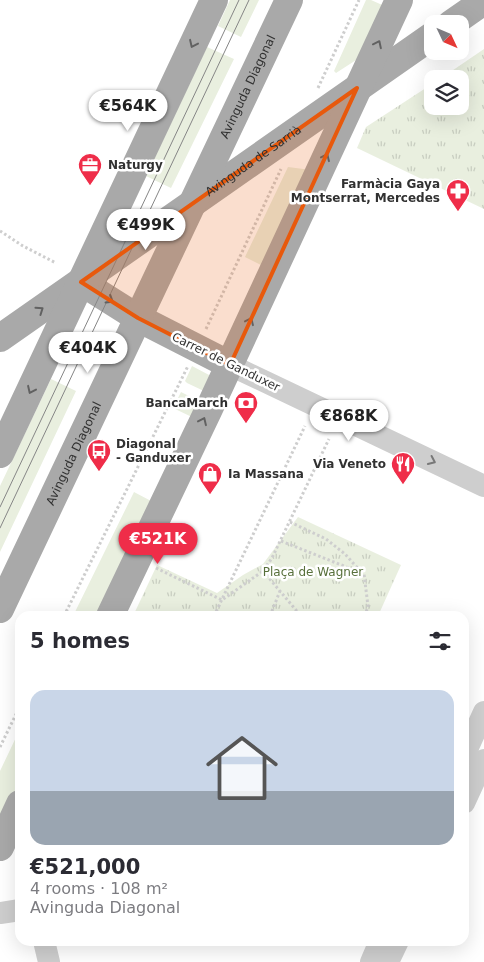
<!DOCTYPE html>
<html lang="en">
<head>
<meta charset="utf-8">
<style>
	:root { --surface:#fff; --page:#f2f2f3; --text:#2b2b33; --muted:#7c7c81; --accent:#ef2d49 }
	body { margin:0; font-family:"DejaVu Sans",sans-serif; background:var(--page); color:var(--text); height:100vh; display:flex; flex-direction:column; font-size:19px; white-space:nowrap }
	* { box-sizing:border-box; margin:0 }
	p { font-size:16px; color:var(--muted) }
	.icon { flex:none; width:28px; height:28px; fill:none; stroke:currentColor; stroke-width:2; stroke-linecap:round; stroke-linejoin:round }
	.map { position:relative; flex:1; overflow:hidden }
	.details { position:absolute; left:15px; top:611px; width:454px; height:335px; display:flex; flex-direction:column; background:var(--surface); border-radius:15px; box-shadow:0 5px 20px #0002 }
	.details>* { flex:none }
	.needle { width:32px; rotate:134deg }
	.tools { position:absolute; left:424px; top:15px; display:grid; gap:10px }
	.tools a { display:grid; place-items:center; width:45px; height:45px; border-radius:10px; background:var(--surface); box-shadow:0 5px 20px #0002; font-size:25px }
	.price { position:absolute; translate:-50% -42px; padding:0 11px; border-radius:18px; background:#fff; color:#222; font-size:16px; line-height:32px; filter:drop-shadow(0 1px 2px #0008) }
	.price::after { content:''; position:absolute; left:50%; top:30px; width:15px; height:11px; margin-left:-8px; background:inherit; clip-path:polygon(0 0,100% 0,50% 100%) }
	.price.current { background:var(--accent); color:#fff }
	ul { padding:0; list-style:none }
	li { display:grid; align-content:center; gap:10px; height:265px; padding:0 15px }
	li span { display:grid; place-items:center; height:155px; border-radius:15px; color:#555 }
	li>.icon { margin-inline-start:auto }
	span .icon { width:90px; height:90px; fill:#fffc; stroke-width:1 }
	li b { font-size:21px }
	h2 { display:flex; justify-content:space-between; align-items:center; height:60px; padding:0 15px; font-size:21px }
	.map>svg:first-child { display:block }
	.grass { fill:#e9efdf }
	.park { fill:url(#park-tufts) }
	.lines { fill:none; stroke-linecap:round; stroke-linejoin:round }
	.path { stroke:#cecece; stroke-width:3; stroke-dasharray:2.5 2.5; stroke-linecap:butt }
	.minor { stroke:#cecece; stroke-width:22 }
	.major { stroke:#a9a9a9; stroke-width:28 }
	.tram { stroke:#868686; stroke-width:1 }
	.oneway { stroke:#616161 }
	.oneway2 { stroke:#787878 }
	.marked { fill:#e8590c; fill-opacity:0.2; stroke:#e8590c; stroke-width:4; stroke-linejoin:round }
	.labels { text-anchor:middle; stroke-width:5; stroke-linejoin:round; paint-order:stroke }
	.street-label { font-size:12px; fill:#313131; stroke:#fff }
	.poi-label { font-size:12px; font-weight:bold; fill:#313131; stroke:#fff; text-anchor:start }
	.park-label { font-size:12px; fill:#58703b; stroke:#fff }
</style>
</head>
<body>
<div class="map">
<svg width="484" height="962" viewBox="0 0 484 962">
	<defs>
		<pattern id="park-tufts" width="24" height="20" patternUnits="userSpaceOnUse" patternTransform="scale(1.25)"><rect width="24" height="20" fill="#e9efdf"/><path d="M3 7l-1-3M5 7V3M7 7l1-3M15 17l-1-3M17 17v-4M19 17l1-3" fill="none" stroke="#c8cdc0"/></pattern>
	</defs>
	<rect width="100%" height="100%" fill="#fff"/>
	<!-- grass -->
	<path class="grass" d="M230,0H259L241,37L218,26Z
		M366,0H371L389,8L367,53L336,73L334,71Z
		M207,47L234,59L171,188L146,176Z
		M288,167L311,170L265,267L245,257Z
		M192,366L211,376L206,392L187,383L185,381Z
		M51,379L76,391L0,552V486Z
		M181,392L201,402L194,418L173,408Z
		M134,492L153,502L99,616H79L74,614Z
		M20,729V784L0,826V771Z"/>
	<!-- park -->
	<path class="park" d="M484,49V209L357,148L366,127L432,84V106H460V79H440Z
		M298,517L401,565L378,616H133L157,565L217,593L243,575L263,564Z"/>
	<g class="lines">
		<!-- path -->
		<path class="path" d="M318,88L359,0
			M0,231L23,246L56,263
			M206,329L281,169
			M290,522L326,539L345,554L362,573
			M281,541L364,574L368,606L365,616
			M156,568L222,600L263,571L272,558L329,439
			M263,571L301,616
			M64,616L188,366
			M214,616L305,426
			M270,616L280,591
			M0,747L20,706"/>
		<!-- minor -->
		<path class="minor" d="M230,365L484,486
			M464,756L484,712
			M464,803L484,760
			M0,913L20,910
			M44,941L49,962
			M371,962L380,941
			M388,962L398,941"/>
		<!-- major -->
		<g class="major">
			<path d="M451,24L484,1"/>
			<path d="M81,282L138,318L230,365"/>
			<path id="s1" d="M0,338L432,36"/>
			<path d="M0,454L214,0"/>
			<path id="s2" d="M0,609L289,0"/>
			<path d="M110,616L208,411L399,0"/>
			<path d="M0,847L20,804"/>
		</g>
		<!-- tram -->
		<path class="tram" d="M0,507L239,0
			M0,528L249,0"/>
	</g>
	<!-- one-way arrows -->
	<defs><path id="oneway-chevron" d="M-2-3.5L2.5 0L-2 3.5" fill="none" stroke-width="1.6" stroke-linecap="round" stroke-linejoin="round" transform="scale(1.25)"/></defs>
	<g class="oneway">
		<use href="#oneway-chevron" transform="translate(193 44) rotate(115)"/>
		<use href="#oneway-chevron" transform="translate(378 44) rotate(-64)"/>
		<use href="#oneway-chevron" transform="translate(326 157) rotate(-65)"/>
		<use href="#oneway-chevron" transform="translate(110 300) rotate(32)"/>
		<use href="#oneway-chevron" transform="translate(40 310) rotate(-35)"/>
		<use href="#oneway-chevron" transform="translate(250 321) rotate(-65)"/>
		<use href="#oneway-chevron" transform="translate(31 390) rotate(115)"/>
		<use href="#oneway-chevron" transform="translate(203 421) rotate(-65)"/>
	</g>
	<use class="oneway2" href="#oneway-chevron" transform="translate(432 461) rotate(25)"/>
	<!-- marked area -->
	<path class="marked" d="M357,88L230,365L138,318L81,282Z"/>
	<!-- icons -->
	<defs>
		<g id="office-pin" transform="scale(1.25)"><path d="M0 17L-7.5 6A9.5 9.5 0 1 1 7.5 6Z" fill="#ef2d49" stroke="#fff"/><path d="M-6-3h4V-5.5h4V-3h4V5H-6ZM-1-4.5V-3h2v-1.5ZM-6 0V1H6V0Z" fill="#fff"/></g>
		<g id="pharmacy-pin" transform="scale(1.25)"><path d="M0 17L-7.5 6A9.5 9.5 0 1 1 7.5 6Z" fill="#ef2d49" stroke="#fff"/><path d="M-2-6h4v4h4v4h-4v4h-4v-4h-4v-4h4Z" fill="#fff"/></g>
		<g id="bank-pin" transform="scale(1.25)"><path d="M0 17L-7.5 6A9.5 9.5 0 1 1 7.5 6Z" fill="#ef2d49" stroke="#fff"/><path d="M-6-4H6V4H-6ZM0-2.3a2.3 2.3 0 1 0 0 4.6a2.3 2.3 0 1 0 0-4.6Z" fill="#fff"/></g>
		<g id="bus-pin" transform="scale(1.25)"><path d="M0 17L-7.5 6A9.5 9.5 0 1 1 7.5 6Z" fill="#ef2d49" stroke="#fff"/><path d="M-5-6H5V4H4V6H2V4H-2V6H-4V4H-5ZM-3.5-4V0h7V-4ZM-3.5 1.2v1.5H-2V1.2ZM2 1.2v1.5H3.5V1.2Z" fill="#fff"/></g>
		<g id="restaurant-pin" transform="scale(1.25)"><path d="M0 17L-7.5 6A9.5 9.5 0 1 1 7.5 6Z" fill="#ef2d49" stroke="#fff"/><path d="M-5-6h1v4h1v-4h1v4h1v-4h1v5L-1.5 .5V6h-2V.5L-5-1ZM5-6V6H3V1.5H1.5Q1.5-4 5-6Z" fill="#fff"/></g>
		<g id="shop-pin" transform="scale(1.25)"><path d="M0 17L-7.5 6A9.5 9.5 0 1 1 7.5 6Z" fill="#ef2d49" stroke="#fff"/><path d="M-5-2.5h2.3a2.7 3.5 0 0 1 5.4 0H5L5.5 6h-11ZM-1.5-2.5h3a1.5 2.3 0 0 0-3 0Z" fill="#fff"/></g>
	</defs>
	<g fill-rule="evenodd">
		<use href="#office-pin" x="90" y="165"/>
		<use href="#pharmacy-pin" x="458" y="191"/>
		<use href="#bank-pin" x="246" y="403"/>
		<use href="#bus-pin" x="99" y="451"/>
		<use href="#restaurant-pin" x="403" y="464"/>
		<use href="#shop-pin" x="210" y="474"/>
	</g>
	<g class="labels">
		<!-- street labels -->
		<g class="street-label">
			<text dy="4" stroke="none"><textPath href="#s2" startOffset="578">Avinguda Diagonal</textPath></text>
			<text dy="4" stroke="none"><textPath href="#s1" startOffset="309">Avinguda de Sarrià</textPath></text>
			<text transform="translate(226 362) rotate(26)" y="4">Carrer de Ganduxer</text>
			<text dy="4" stroke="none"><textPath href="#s2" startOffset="172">Avinguda Diagonal</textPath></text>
		</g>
		<!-- poi labels -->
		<g class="poi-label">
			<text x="108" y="169">Naturgy</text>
			<text x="440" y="188" text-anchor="end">Farmàcia Gaya<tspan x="440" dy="14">Montserrat, Mercedes</tspan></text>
			<text x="228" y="407" text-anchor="end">BancaMarch</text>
			<text x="116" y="448">Diagonal<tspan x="116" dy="14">- Ganduxer</tspan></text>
			<text x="386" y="468" text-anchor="end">Via Veneto</text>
			<text x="228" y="478">Ia Massana</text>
		</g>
		<!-- park labels -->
		<g class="park-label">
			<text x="313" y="576">Plaça de Wagner</text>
		</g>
	</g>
</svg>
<div class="tools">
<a><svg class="needle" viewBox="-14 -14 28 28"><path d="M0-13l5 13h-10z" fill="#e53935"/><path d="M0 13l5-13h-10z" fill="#7c7c81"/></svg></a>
<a><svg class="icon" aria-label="layers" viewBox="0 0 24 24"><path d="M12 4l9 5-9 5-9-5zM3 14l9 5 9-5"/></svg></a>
</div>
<b class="price" style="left:128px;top:132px">€564K</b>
<b class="price" style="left:146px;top:251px">€499K</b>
<b class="price" style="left:88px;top:374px">€404K</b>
<b class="price" style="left:349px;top:442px">€868K</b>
<b class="price current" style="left:158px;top:565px">€521K</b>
<section class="details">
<h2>5 homes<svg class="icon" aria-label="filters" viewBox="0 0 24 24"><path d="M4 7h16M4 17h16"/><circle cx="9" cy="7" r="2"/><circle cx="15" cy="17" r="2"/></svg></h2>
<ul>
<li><span style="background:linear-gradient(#c9d6e8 65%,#9aa5b1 0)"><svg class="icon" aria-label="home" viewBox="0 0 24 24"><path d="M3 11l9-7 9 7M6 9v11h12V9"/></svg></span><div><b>€521,000</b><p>4 rooms · 108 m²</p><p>Avinguda Diagonal</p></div></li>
</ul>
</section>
</div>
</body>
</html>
